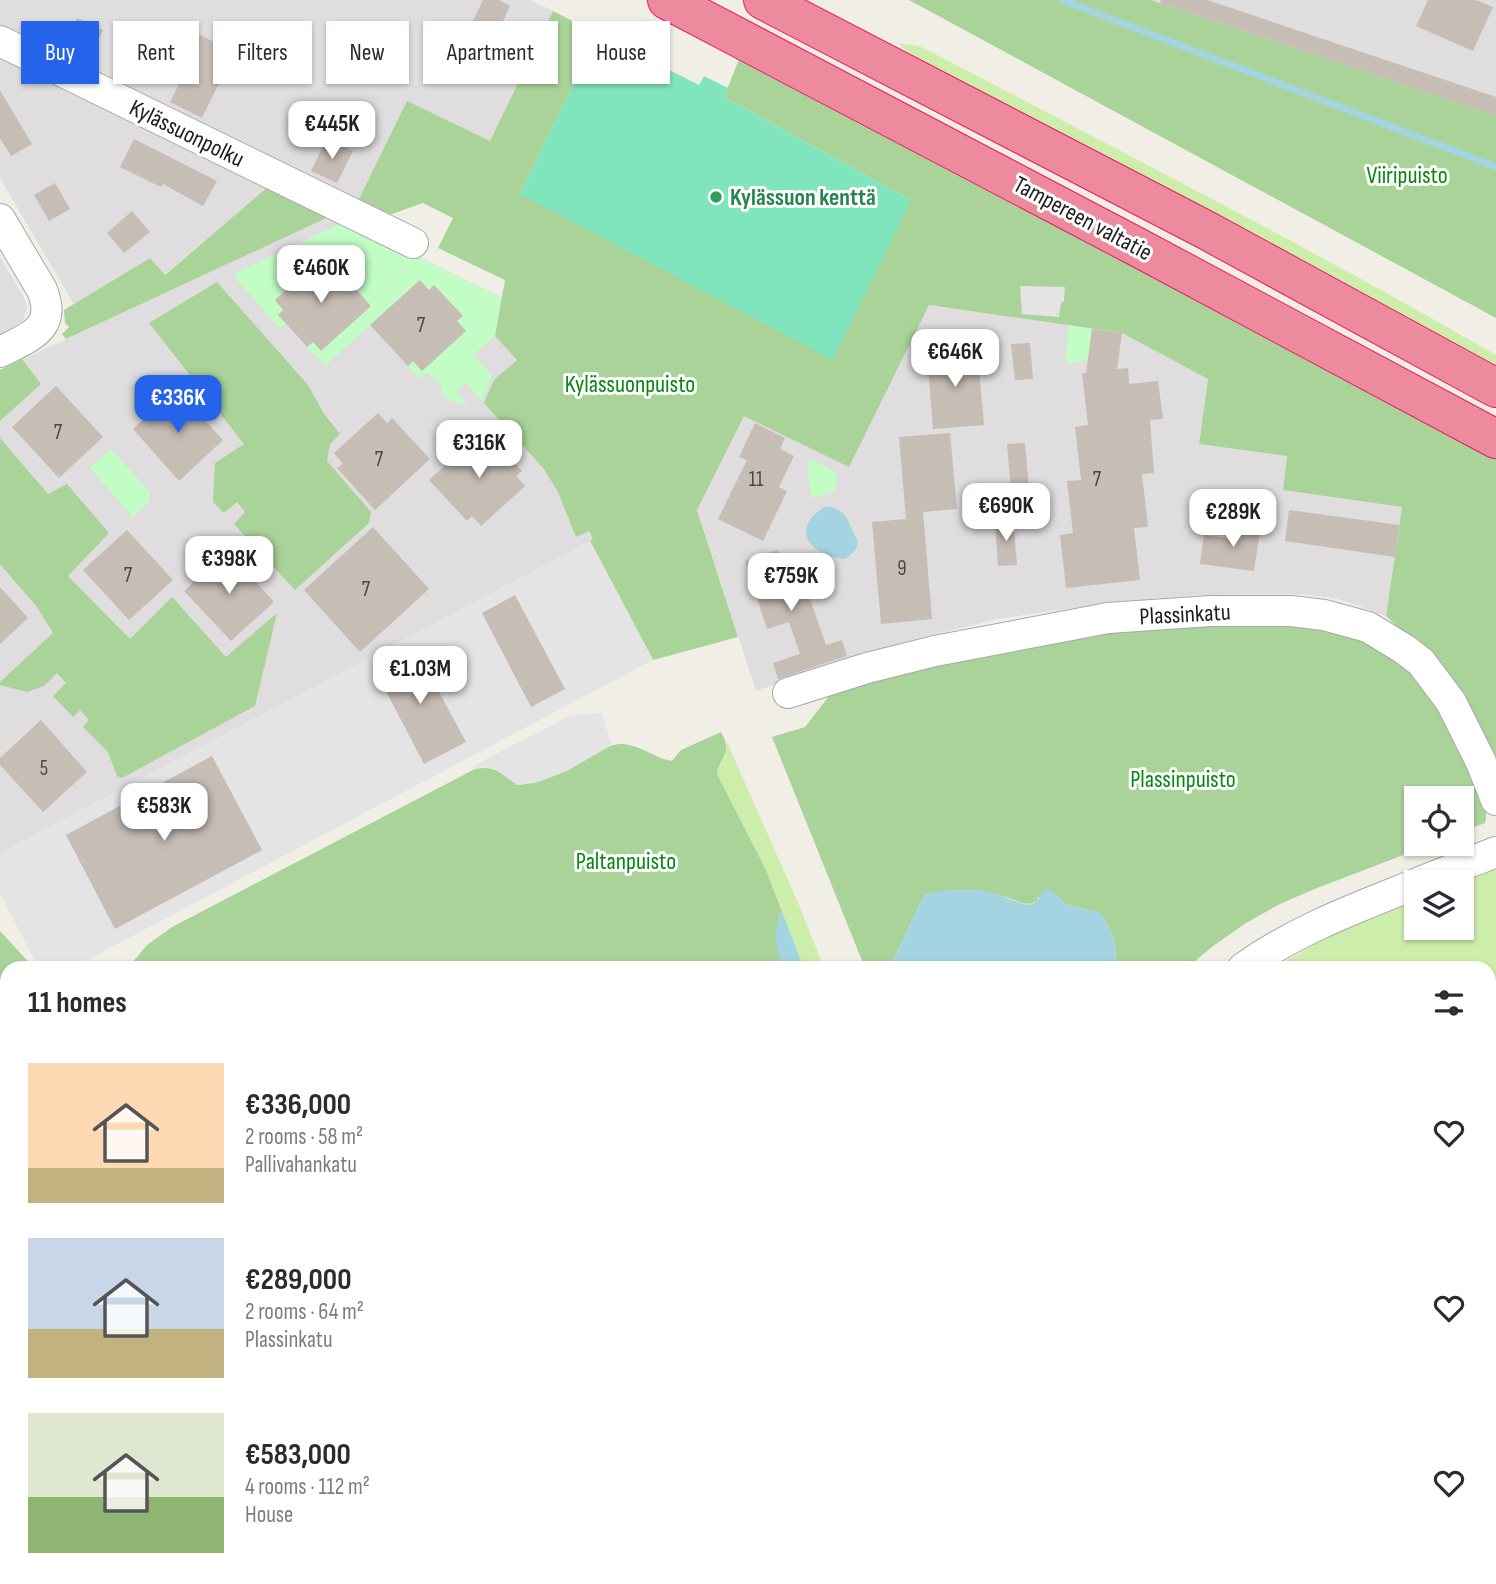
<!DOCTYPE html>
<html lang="en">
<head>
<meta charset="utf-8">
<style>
	:root { --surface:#fff; --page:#f7f7f7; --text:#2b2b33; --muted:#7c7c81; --accent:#2563eb }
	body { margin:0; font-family:"Sofia Sans Condensed",sans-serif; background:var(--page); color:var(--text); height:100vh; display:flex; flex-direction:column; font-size:26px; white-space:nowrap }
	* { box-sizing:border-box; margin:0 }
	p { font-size:23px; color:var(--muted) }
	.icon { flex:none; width:38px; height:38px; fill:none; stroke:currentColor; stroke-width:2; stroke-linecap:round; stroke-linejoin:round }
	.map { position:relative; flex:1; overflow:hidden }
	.sheet { position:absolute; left:0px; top:961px; width:1496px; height:625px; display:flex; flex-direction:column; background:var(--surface); border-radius:21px 21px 0 0; box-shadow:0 2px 5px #0004 }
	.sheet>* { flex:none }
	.top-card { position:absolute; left:21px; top:21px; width:700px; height:63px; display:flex; gap:14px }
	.fabs { position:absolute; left:1404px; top:786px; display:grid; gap:14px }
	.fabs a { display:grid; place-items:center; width:70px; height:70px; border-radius:0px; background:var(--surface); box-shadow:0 2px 5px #0004; font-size:35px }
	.price { position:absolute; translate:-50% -60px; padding:0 16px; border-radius:14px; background:#fff; color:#222; font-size:23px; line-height:46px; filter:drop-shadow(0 2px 4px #0008) }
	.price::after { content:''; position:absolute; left:50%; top:42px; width:21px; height:16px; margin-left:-10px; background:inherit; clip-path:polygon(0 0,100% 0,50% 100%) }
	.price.active { background:var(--accent); color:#fff }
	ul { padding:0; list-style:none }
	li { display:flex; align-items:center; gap:21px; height:175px; padding:0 28px }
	li span { display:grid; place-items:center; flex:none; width:196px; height:140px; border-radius:0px; color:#555 }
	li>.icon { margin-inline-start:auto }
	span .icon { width:84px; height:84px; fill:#fffc; stroke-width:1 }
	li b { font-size:30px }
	h2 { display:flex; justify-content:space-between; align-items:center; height:84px; padding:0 28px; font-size:30px }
	.chip { padding:0 24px; border-radius:0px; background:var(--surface); box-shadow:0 2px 5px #0004; font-size:24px; line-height:63px }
	.chip.active { background:var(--accent); color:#fff }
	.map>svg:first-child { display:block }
	.residential { fill:#dfdddd }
	.grass { fill:#cea }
	.forest { fill:#aad399 }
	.park { fill:#c2fdc6 }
	.pitch { fill:#80e5bd }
	.parking { fill:#e4e4e4 }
	.water { fill:#a4d4e1 }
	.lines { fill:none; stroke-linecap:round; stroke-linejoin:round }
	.stream { stroke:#a4d4e1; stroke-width:7 }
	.building { fill:#c6bdb5 }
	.minor-casing { stroke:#a7a7a7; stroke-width:32 }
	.highway-casing { stroke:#e71c64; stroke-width:40 }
	.minor { stroke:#fff; stroke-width:30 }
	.highway { stroke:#ed8a9d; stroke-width:38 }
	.leisure-dot { fill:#2e9e5b; stroke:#fff; stroke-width:2.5 }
	.labels { text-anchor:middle; stroke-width:6; stroke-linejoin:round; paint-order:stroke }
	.number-label { font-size:21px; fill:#4a4745 }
	.street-label { font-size:24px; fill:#202020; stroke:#fff }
	.park-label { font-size:24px; fill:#05880e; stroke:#fff }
	.leisure-label { font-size:24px; font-weight:bold; fill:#27864d; stroke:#fff; text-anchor:start }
</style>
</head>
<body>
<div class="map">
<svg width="1496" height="1584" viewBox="0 0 1496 1584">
	<rect width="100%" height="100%" fill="#f1eee6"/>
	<!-- residential -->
	<path class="residential" d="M0,0H530L553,11L490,141L355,207L0,34Z
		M1151,0H1496V116L1426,93Z
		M0,52L270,185L164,275L150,258L74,304L0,178Z
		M333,215L542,317L611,530L0,853V370Z
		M0,257L24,298L27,306L23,321L0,335Z
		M928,305L1122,333L1208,379L1199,444L1287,456L1283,490L1402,507L1386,616L1342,600L1327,597L1299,594L1199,595L1113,602L997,619L916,639L869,652L756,691L697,509L744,415L849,467Z
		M1496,1011V1299L1489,1304V1014Z
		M1496,1336V1442L1489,1435V1341Z
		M7,1422V1578H154L158,1584H0V1428Z
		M1094,1578L1096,1584H966L962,1579Z"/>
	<!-- grass -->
	<path class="grass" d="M898,43L919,46L935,54C1123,152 1312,249 1496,355V373L917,61Z
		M727,742L799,905L824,968H804L766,870L717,774L726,750Z
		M1496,869V1011L1489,1014V968H1274L1331,935L1416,902V928H1461V884Z
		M1489,1493L1496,1504V1557L1489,1563Z
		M401,1578H699L700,1579L689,1584H391Z"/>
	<!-- forest -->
	<path class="forest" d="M909,0H1151L1496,116V318Z
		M553,11L598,34L520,194L911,200L724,97L742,52L1496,458V768L1458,685L1386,616L1402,507L1283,490L1287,456L1199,444L1208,379L1122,333L929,305L849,467L744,416L697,510L738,637L653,660L590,541L593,539L589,531L576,537L558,492L544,469L484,403L494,380L517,360L495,336L505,280L438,248L453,218L423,203L389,215L355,207L407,101L490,141Z
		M270,185L333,215L66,339L62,334L69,327L65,323L64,310L150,258L165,275Z
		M217,282L308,385L324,414L340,434L330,444L327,461L371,512L369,523L295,590L234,524L245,512L237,502L224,513L213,502L215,463L244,444L149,323Z
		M22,359L41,384L0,421V370Z
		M0,438L48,494L67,484L109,533L68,576L130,639L172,597L226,657L277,613L255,706L122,778L117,776L108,752L83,727L89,720L80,710L73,717L53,696L66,683L57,673L44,686L27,692L0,685V682L53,633L37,607L0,564Z
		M1202,621L1347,629L1419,671L1486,804V818L1485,823L1461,832V798H1416V844H1432L1312,890L1278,905L1246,923L1213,946L1187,968H1113C1121,950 1111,928 1100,913L1064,904L1060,899L1038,897L1037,901C1026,908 1017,900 1006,897C979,888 951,888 924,895L892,963L885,968H865L772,737L805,727L833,691L1030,641Z
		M721,732C733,753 721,754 717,774L766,870L783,914L781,913L782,968H135L132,963L147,945L172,927L475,769C493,765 505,774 517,785C535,783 552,778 569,769C583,762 606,743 622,744C641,745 654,758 672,761L681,750Z
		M0,931L34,968H7V1044L0,1048Z
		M7,1098V1422L0,1428V1101Z
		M699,1579H785L770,1584H702Z
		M962,1579L966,1584H802L799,1579Z
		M1388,1579L1389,1584H1129L1127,1579Z"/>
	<!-- park -->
	<path class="park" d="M346,221L501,298L495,336L473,355L492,375L482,401L465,382L456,391L468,405L449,400L441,392L443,389L428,372L420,379L408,366L413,361L422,371L466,331L457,321L463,316L434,285L429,290L419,280L376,320L384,330L379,335L370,325L325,366L307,347L313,342L321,351L365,311L319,260L275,300L283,310L286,323L280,328L235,278L238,272Z
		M1068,325L1092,329L1090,347L1091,360L1066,364Z
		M111,449L150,492L149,502L133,517L90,468Z
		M809,458L837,473L836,491L812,498L808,478Z"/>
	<!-- pitch -->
	<path class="pitch" d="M598,34L699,85L704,76L728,88L724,97L911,200L833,360L520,194Z"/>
	<!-- parking -->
	<path class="parking" d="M1020,286L1065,287L1064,301L1061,303L1059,317L1022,314Z
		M590,541L653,660L72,968H39L0,894V853Z
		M601,713L612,745L567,771L535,783L517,785L495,769L482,767L475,769L473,766L571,715Z"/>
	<!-- water -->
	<path class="water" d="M826,506C852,511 846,523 858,541L856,549L846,559C811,556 787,529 826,506Z
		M1047,889L1057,894L1064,904L1100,913C1111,929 1121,949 1113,968H885L893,961L924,895C946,889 968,888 990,892C1000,894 1024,907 1032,904C1039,902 1040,893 1047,889Z
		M779,914H783L804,968H782L775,937Z"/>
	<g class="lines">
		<!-- stream -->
		<path class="stream" d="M1062,0L1496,167"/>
	</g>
	<!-- building -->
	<path class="building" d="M483,0H499L510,6L501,25L507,28L499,45L481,36L485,29L472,23Z
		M1161,0H1207L1496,97V116L1160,3Z
		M1428,0H1476L1493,7L1473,51L1416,26Z
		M77,18L103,30L92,52L66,40Z
		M186,28L234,52L202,118L170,102L190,62L173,54Z
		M0,90L32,144L11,156L0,138Z
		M327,138L353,151L337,183L311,171Z
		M134,139L217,181L203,206L163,184L161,187L120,167Z
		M55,183L70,209L49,221L34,195Z
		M132,211L150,232L124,253L107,233Z
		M319,260L328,269L333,264L371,306L321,351L313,342L307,347L293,331L278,315L283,310L275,300Z
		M420,280L429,290L434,285L463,316L457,321L466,331L422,371L413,361L408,366L370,325Z
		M1092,329L1122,333L1117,369L1128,368L1129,384L1158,381L1163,419L1150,420L1154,473L1142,474L1148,527L1134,528L1140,580L1066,588L1060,535L1073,533L1067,481L1081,480L1075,427L1088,425L1082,373H1086Z
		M1030,343L1033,379L1015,380L1011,344Z
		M977,348L984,425L933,429L927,353Z
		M56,386L103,437L59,478L12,427Z
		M176,389L223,440L179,481L133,429Z
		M378,413L387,423L392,418L430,459L375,510L337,468L343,464L334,453Z
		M755,423L785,438L780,449L794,456L779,487L787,491L763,541L718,519L747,460L739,457Z
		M950,433L957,509L923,512L932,619L881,624L872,522L906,519L899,437Z
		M479,435L487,444L493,439L522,471L516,476L525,486L481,526L472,516L467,521L429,480Z
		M1025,443L1029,489L1011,490L1007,444Z
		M1289,510L1399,525L1395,557L1285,541Z
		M1013,520L1017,565L998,566L995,521Z
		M1241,520L1261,523L1254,571L1200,564L1204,535L1238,540Z
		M373,527L429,589L360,652L304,590Z
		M127,530L173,580L129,620L83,570Z
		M228,550L274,602L231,641L184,591Z
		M778,550L783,567L797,562L826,645L842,640L847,656L778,679L773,663L800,654L789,622L767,629L745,561Z
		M0,587L28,618L0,644Z
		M515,595L565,689L531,707L482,613Z
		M416,649L466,742L424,764L375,670Z
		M41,720L87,772L43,812L0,765V758Z
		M212,756L262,850L115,929L66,835Z"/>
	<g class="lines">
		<!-- minor casing -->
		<g class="minor-casing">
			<path id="minor" d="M0,41L413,243
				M0,219L42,290C58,329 29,337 0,352
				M788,693L867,668L935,651L1108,618L1211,611H1291L1324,615L1368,627L1404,649L1421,662L1451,702L1481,762L1496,800
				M1420,882L1496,852
				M1243,968C1296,930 1356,908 1416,884
				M0,1074L7,1069
				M1489,1323L1496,1318
				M1489,1460L1496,1468
				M1110,1578L1113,1584
				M1438,1578L1443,1584
				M324,1584L335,1578
				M1486,1584L1496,1575"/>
		</g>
		<!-- highway casing -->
		<g class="highway-casing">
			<path id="highway" d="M667,0L1139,248L1496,439
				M763,0L1206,230L1496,388"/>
		</g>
		<!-- minor -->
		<use href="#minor" class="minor"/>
		<!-- highway -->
		<use href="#highway" class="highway"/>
	</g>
	<!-- markers -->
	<circle class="leisure-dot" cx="716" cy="197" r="7"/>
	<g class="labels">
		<!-- number labels -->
		<g class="number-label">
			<text x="421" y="332">7</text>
			<text x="58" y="439">7</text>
			<text x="379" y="466">7</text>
			<text x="756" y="486">11</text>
			<text x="1097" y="486">7</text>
			<text x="902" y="575">9</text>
			<text x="128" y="582">7</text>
			<text x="366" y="596">7</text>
			<text x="44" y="775">5</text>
		</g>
		<!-- street labels -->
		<g class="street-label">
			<text transform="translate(187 133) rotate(26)" y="8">Kylässuonpolku</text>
			<text transform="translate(1083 218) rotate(28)" y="8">Tampereen valtatie</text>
			<text transform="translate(1185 614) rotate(-3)" y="8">Plassinkatu</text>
		</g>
		<!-- park labels -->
		<g class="park-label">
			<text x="1407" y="183">Viiripuisto</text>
			<text x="630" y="392">Kylässuonpuisto</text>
			<text x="1183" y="787">Plassinpuisto</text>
			<text x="626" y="869">Paltanpuisto</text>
		</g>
		<!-- leisure labels -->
		<g class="leisure-label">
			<text x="730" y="205">Kylässuon kenttä</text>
		</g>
	</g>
</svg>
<div class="fabs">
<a><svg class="icon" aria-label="locate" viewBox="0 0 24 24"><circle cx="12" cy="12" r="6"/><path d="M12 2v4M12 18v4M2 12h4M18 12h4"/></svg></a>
<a><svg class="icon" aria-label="layers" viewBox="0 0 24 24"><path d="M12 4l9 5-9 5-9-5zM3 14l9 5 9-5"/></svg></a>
</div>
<b class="price" style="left:332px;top:161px">€445K</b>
<b class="price" style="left:321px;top:305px">€460K</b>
<b class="price" style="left:955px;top:389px">€646K</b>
<b class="price active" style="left:178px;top:435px">€336K</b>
<b class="price" style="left:479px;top:480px">€316K</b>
<b class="price" style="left:1006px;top:543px">€690K</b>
<b class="price" style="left:1233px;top:549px">€289K</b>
<b class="price" style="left:229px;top:596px">€398K</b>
<b class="price" style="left:791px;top:613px">€759K</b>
<b class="price" style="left:420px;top:706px">€1.03M</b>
<b class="price" style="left:164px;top:843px">€583K</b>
<div class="top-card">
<a class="chip active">Buy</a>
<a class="chip">Rent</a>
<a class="chip">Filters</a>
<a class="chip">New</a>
<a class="chip">Apartment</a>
<a class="chip">House</a>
</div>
<section class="sheet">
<h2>11 homes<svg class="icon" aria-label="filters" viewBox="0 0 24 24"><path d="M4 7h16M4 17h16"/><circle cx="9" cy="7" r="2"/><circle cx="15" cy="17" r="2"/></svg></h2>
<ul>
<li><span style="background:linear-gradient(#ffd9b3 75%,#c2b280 0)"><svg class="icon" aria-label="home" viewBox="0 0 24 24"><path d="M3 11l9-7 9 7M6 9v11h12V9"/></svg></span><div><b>€336,000</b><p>2 rooms · 58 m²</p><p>Pallivahankatu</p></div><svg class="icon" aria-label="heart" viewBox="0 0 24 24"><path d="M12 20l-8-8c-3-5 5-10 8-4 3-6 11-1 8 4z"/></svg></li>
<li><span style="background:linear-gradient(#c9d6e8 65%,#c2b280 0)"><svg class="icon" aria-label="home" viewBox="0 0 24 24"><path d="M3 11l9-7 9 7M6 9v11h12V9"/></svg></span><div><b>€289,000</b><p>2 rooms · 64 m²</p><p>Plassinkatu</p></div><svg class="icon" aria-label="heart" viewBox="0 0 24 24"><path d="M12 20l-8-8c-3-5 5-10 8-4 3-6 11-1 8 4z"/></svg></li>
<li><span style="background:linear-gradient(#dfe7d0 60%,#8fb573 0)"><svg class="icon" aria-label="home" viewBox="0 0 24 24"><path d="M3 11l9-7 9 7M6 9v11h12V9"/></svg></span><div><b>€583,000</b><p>4 rooms · 112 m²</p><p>House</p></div><svg class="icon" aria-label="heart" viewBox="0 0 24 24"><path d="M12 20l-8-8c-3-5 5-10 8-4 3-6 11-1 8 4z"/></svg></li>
</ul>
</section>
</div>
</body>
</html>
